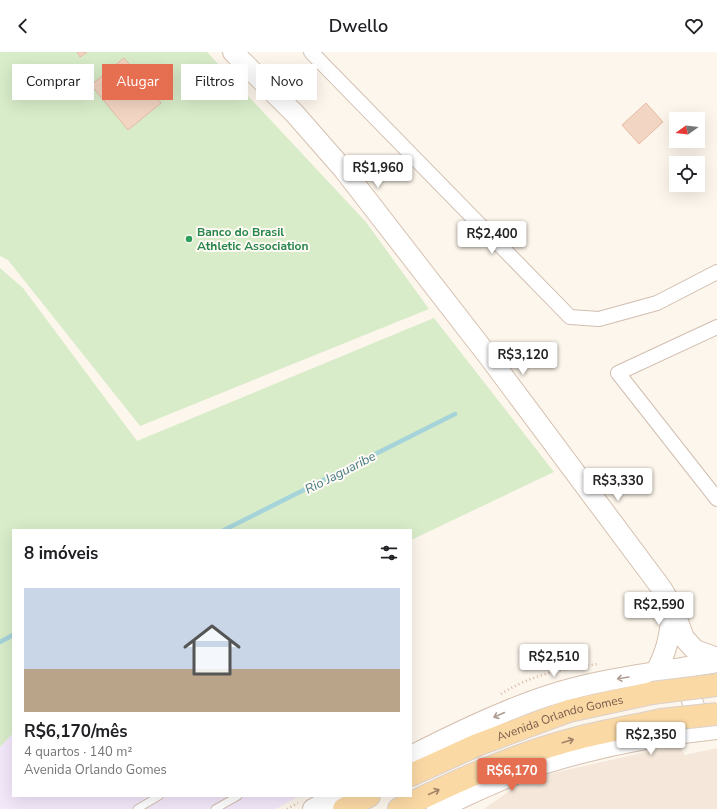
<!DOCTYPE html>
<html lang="pt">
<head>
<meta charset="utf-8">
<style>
	:root { --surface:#fff; --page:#f6f6f6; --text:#202124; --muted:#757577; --accent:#e76f51 }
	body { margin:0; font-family:"Nunito Sans",sans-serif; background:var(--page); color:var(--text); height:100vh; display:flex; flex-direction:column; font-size:15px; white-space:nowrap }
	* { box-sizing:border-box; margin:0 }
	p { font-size:13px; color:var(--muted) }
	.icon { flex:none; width:22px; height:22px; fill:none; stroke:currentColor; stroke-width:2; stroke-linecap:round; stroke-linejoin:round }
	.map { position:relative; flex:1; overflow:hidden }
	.sheet { position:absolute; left:12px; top:477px; width:400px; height:268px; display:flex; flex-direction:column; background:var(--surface); border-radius:0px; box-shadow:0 4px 16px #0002 }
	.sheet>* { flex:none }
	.guide { position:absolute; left:12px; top:12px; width:400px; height:36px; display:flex; gap:8px }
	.needle { width:26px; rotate:256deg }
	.fabs { position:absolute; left:669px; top:60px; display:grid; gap:8px }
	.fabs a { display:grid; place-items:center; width:36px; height:36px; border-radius:0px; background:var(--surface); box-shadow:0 4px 16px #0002; font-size:20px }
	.price { position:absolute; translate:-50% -34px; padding:0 9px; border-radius:4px; background:#fff; color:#222; font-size:13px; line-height:26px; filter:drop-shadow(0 1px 2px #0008) }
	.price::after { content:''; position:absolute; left:50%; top:24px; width:12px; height:9px; margin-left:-6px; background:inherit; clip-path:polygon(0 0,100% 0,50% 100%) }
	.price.selected { background:var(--accent); color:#fff }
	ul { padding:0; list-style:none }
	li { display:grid; align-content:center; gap:8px; height:212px; padding:0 12px }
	li span { display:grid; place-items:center; height:124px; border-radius:0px; color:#555 }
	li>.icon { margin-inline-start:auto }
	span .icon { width:72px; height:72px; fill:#fffc; stroke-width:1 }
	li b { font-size:17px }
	h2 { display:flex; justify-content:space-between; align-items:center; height:48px; padding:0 12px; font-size:17px }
	.pill { padding:0 14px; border-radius:0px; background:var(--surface); box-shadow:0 4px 16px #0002; font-size:14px; line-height:36px }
	.pill.selected { background:var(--accent); color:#fff }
	header { display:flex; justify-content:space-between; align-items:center; height:52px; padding:0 12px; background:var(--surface); font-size:18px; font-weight:600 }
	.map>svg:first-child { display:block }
	.residential { fill:#f5e8da }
	.education { fill:#f3e8fa }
	.green { fill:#d8ecc9 }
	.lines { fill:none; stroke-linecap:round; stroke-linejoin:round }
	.stream { stroke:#a5d3da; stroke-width:4.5 }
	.building { fill:#f3d5c3; stroke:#e6bba3 }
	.lane-casing { stroke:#d1beb0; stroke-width:9 }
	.street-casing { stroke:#d1beb0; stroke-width:16 }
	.secondary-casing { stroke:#d6c0b0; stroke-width:22 }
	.primary-casing { stroke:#dad1cd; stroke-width:24 }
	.path { stroke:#d9b8a5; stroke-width:2.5; stroke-dasharray:1 3; stroke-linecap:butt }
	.lane { stroke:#fff; stroke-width:7 }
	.street { stroke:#fff; stroke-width:14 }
	.secondary { stroke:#fff; stroke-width:20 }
	.primary { stroke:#fbd9a5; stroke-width:22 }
	.primary-bridge-casing { stroke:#dad1cd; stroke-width:24; stroke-linecap:butt }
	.primary-bridge { stroke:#fbd9a5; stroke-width:22 }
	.oneway { stroke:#af9d94 }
	.oneway2 { stroke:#a18267 }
	.leisure-dot { fill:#2e9e5b; stroke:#fffaf3; stroke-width:1.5 }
	.labels { text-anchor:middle; stroke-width:4; stroke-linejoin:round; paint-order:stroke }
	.leisure-label { font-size:12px; font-weight:bold; fill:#27864d; stroke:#fffaf3; text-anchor:start }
	.street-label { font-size:12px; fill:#7a5c4d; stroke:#fffaf3 }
	.water-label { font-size:13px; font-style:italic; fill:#437c86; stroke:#fffaf3 }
</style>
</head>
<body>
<header><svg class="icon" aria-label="back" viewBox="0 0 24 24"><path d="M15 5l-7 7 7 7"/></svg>Dwello<svg class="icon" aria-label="heart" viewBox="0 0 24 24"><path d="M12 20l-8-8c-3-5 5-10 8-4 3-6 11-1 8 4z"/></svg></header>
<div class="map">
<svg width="717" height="757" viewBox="0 0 717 757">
	<rect width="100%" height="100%" fill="#fdf6ec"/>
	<!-- residential -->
	<path class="residential" d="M678,693L685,703L717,696V757H484L526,727Z"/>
	<!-- education -->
	<path class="education" d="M13,681V744H299L276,757H0V695Z"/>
	<!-- green -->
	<path class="green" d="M0,0H207L366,170L429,257L140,374L8,208L0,204Z
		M0,216L23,236L137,389L434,266L554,420L411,488V478H13V681L0,695Z"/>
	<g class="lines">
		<!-- stream -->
		<path class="stream" d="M224,478L455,362
			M0,590L13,583"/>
	</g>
	<!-- building -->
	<path class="building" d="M77,0H87L80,5Z
		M124,6L161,51L128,78L91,33Z
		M646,51L663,70L639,92L622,73Z"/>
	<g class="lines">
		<!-- lane casing -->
		<g class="lane-casing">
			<path id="lane" d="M137,757L159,744
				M215,757L238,744"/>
		</g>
		<!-- street casing -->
		<g class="street-casing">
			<path id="street" d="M311,0L570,265L599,267L657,251L717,220
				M717,275L618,321L717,447"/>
		</g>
		<!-- secondary casing -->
		<g class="secondary-casing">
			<path id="secondary" d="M233,0L295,62L344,118L489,305L662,537L673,556L684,586L695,598L717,606
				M655,621C667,600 669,586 672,562
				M686,621C690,641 692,662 709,674
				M411,704C454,682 501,659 547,644C602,626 661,620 717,610
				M313,757L337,744
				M437,757C473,741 508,723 546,711C601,694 660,683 717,677"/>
		</g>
		<!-- primary casing -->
		<g class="primary-casing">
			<g id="primary">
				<path id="s1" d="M411,723L477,693L569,659L652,641"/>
				<path d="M344,757L369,744"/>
				<path d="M399,757C456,729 515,702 578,686C605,679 634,674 661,668"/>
			</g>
		</g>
		<!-- path -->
		<path class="path" d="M501,642C530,623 565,616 598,612
			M287,757L298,751"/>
		<!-- lane -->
		<use href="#lane" class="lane"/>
		<!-- street -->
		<use href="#street" class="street"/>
		<!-- secondary -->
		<use href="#secondary" class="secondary"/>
		<!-- primary -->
		<use href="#primary" class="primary"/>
		<!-- primary-bridge casing -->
		<g class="primary-bridge-casing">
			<path id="primary-bridge" d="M652,641L717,633
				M661,668L717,662"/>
		</g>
		<!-- primary-bridge -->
		<use href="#primary-bridge" class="primary-bridge"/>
	</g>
	<!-- one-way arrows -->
	<defs><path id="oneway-shaft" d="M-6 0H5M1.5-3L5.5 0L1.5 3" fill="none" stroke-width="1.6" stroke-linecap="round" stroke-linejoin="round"/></defs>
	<g class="oneway">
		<use href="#oneway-shaft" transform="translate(623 626) rotate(171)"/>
		<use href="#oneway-shaft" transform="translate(499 663) rotate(156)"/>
	</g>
	<g class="oneway2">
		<use href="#oneway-shaft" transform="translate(568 689) rotate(-17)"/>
		<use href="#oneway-shaft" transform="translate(434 740) rotate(-25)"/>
	</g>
	<!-- markers -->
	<circle class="leisure-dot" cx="189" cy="187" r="4"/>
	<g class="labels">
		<!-- leisure labels -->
		<g class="leisure-label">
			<text x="197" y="184">Banco do Brasil<tspan x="197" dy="14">Athletic Association</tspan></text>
		</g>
		<!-- street labels -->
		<g class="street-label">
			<text dy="4" stroke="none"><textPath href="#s1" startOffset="160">Avenida Orlando Gomes</textPath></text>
		</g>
		<!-- water labels -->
		<g class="water-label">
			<text transform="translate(340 420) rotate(-27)" y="5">Rio Jaguaribe</text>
		</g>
	</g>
</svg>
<div class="fabs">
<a><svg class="needle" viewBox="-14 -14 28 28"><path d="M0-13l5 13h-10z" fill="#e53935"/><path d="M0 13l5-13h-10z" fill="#757577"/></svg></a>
<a><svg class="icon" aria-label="locate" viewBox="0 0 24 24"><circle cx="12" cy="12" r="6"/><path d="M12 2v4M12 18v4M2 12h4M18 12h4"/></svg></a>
</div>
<b class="price" style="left:378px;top:137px">R$1,960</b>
<b class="price" style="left:492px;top:203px">R$2,400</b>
<b class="price" style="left:523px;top:324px">R$3,120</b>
<b class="price" style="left:618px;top:450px">R$3,330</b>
<b class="price" style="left:659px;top:574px">R$2,590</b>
<b class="price" style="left:554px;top:626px">R$2,510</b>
<b class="price" style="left:651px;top:704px">R$2,350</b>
<b class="price selected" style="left:512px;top:740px">R$6,170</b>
<div class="guide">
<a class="pill">Comprar</a>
<a class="pill selected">Alugar</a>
<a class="pill">Filtros</a>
<a class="pill">Novo</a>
</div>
<section class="sheet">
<h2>8 imóveis<svg class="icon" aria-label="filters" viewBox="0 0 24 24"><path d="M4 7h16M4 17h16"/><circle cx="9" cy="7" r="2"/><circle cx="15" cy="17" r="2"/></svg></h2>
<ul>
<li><span style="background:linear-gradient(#c9d6e8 65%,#b9a48a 0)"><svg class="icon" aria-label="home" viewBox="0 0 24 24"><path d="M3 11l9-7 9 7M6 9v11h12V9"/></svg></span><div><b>R$6,170/mês</b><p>4 quartos · 140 m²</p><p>Avenida Orlando Gomes</p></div></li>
</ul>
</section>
</div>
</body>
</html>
